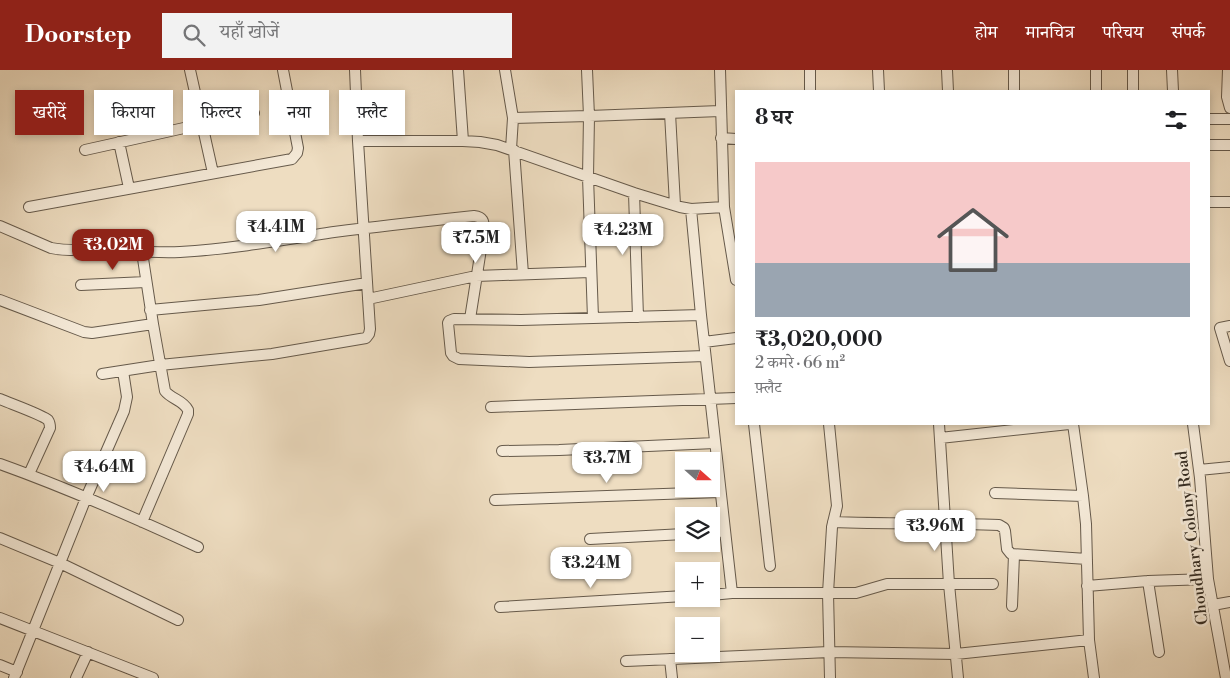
<!DOCTYPE html>
<html lang="hi">
<head>
<meta charset="utf-8">
<style>
	:root { --surface:#fff; --page:#f2f2f2; --text:#202124; --muted:#757577; --line:#e0e0e0; --accent:#8f2418 }
	body { margin:0; font-family:"Libre Bodoni","Noto Serif Devanagari",serif; background:var(--page); color:var(--text); height:100vh; display:flex; flex-direction:column; font-size:19px; white-space:nowrap }
	* { box-sizing:border-box; margin:0 }
	p { font-size:16px; color:var(--muted) }
	.icon { flex:none; width:28px; height:28px; fill:none; stroke:currentColor; stroke-width:2; stroke-linecap:round; stroke-linejoin:round }
	.map { position:relative; flex:1; overflow:hidden }
	.drawer { position:absolute; left:735px; top:20px; width:475px; height:335px; display:flex; flex-direction:column; background:var(--surface); border-radius:0px; box-shadow:0 2px 8px #0003 }
	.drawer>* { flex:none }
	.guide { position:absolute; left:15px; top:20px; width:475px; height:45px; display:flex; gap:10px }
	.needle { width:32px; rotate:111deg }
	.fabs { position:absolute; left:675px; top:382px; display:grid; gap:10px }
	.fabs a { display:grid; place-items:center; width:45px; height:45px; border-radius:0px; background:var(--surface); box-shadow:0 2px 8px #0003; font-size:25px }
	.price { position:absolute; translate:-50% -42px; padding:0 11px; border-radius:10px; background:#fff; color:#222; font-size:16px; line-height:32px; filter:drop-shadow(0 1px 2px #0008) }
	.price::after { content:''; position:absolute; left:50%; top:30px; width:15px; height:11px; margin-left:-8px; background:inherit; clip-path:polygon(0 0,100% 0,50% 100%) }
	.price.current { background:var(--accent); color:#fff }
	ul { padding:0; list-style:none }
	li { display:grid; align-content:center; gap:10px; height:265px; padding:0 20px }
	li+li { border-top:1px solid var(--line) }
	li span { display:grid; place-items:center; height:155px; border-radius:0px; color:#555 }
	li>.icon { margin-inline-start:auto }
	span .icon { width:90px; height:90px; fill:#fffc; stroke-width:1 }
	li b { font-size:21px }
	h2 { display:flex; justify-content:space-between; align-items:center; height:60px; padding:0 20px; font-size:21px }
	.tag { padding:0 18px; border-radius:0px; background:var(--surface); box-shadow:0 2px 8px #0003; font-size:18px; line-height:45px }
	.tag.current { background:var(--accent); color:#fff }
	header { display:flex; align-items:center; gap:30px; box-sizing:border-box; height:70px; padding:0 25px; background:var(--accent); color:#fff }
	header strong { font-size:24px }
	nav { display:flex; gap:28px; margin-inline-start:auto; font-size:18px }
	.search { width:350px; height:45px; background:var(--page); display:flex; align-items:center; gap:12px; box-sizing:border-box; padding:0 18px; border-radius:0px; color:var(--muted); font-size:19px }
	.map>svg:first-child { display:block }
	.lines { fill:none; stroke-linecap:round; stroke-linejoin:round }
	.street-casing { stroke:#665a4b; stroke-width:12 }
	.street { stroke:#f4e9d7; stroke-width:10 }
	.labels { text-anchor:middle; stroke-width:5; stroke-linejoin:round; paint-order:stroke }
	.street-label { font-size:16px; fill:#382f24; stroke:#f4e9d7 }
</style>
</head>
<body>
<header>
<strong>Doorstep</strong>
<div class="search"><svg class="icon" aria-label="search" viewBox="0 0 24 24"><circle cx="10" cy="10" r="6"/><path d="M15 15l6 6"/></svg>यहाँ खोजें</div>
<nav><a>होम</a><a>मानचित्र</a><a>परिचय</a><a>संपर्क</a></nav>
</header>
<div class="map">
<svg width="1230" height="608" viewBox="0 0 1230 608">
	<rect width="100%" height="100%" fill="#eeddc1"/>
	<filter id="stains"><feTurbulence type="fractalNoise" baseFrequency=".004" numOctaves="4"/><feColorMatrix values="0 0 0 0 .2 0 0 0 0 .09 0 0 0 0 .02 0 0 0 .5 -.17"/></filter>
	<radialGradient id="worn" r=".72"><stop offset=".6" stop-color="#630" stop-opacity="0"/><stop offset="1" stop-color="#630" stop-opacity=".3"/></radialGradient>
	<g class="lines">
		<!-- street casing -->
		<g class="street-casing">
			<path id="street" d="M190,0L213,103
				M458,0L463,71
				M505,0L513,48L511,79
				M587,0L589,46L588,107L593,248
				M720,0L724,137L736,210
				M810,0V21
				M878,0L879,21
				M947,0L948,21
				M1014,0V21
				M1096,0V21
				M1133,0V21
				M1172,0L1173,21
				M1228,0L1227,27L1230,38
				M670,43L675,135
				M513,48L589,46L720,41
				M1209,49H1230
				M721,68L736,69
				M358,71H463L480,72L497,75L634,123L680,137L691,139L724,137
				M119,72L129,118
				M1209,75H1230
				M85,80L202,54L254,43
				M514,80L523,204
				M634,123L638,247
				M1209,132H1230
				M29,137L292,89L297,83L298,78L283,0
				M691,139L701,245L732,523
				M0,156L51,178C70,182 88,179 108,180C132,181 156,183 180,182C231,179 283,170 334,162C381,156 427,151 474,146C483,147 484,151 484,160L470,249
				M142,182L153,254L165,321C171,329 183,330 188,340V344L142,452
				M81,215L146,212
				M368,229L476,206L590,202
				M0,230L84,262L92,263L153,254
				M150,240L259,230L367,213
				M701,245L521,250L454,249L449,251L448,253L451,283L453,286L459,289L529,292L705,286
				M1230,256L1220,258L1230,291
				M704,272L736,268
				M102,304L160,295L272,284L366,268L369,264L370,259L358,71L355,0
				M0,329C9,333 43,345 48,350C50,353 50,355 50,358L29,404
				M491,337L736,328
				M754,354L770,496
				M829,354L837,436L832,457L828,523L830,608
				M939,354L949,514L958,608
				M1073,354L1083,426L1086,454L1089,570L1094,608
				M1193,354L1200,408L1208,509L1226,608
				M940,368L1069,354
				M502,381L559,380L715,373
				M0,394C67,418 133,447 198,477
				M1199,400L1230,397
				M995,423L1083,426
				M495,430L720,422
				M833,452C888,454 943,453 999,455L1004,458L1005,461L1007,479L1011,484L1087,489
				M711,462L724,461
				M0,468L60,493L178,550
				M590,469L684,464
				M1148,511L1159,582
				M1087,516L1148,511L1208,509
				M711,525L732,523H856L887,514H993
				M1213,535L1230,532
				M1012,536L1014,485
				M500,537L684,526
				M0,548L153,608
				M670,589L672,608
				M626,591L829,582L956,584L1089,570
				M0,595L17,602
				M14,608L86,428L124,341L127,327L123,301
				M76,608L88,582"/>
		</g>
		<!-- street -->
		<use href="#street" class="street"/>
	</g>
	<g class="labels">
		<!-- street labels -->
		<g class="street-label">
			<text transform="translate(1191 468) rotate(-97)" y="6">Choudhary Colony Road</text>
		</g>
	</g>
	<rect width="100%" height="100%" filter="url(#stains)"/>
	<rect width="100%" height="100%" fill="url(#worn)"/>
</svg>
<div class="fabs">
<a><svg class="needle" viewBox="-14 -14 28 28"><path d="M0-13l5 13h-10z" fill="#e53935"/><path d="M0 13l5-13h-10z" fill="#757577"/></svg></a>
<a><svg class="icon" aria-label="layers" viewBox="0 0 24 24"><path d="M12 4l9 5-9 5-9-5zM3 14l9 5 9-5"/></svg></a>
<a>+</a>
<a>−</a>
</div>
<b class="price" style="left:276px;top:183px">₹4.41M</b>
<b class="price" style="left:623px;top:186px">₹4.23M</b>
<b class="price" style="left:476px;top:194px">₹7.5M</b>
<b class="price current" style="left:113px;top:201px">₹3.02M</b>
<b class="price" style="left:607px;top:414px">₹3.7M</b>
<b class="price" style="left:104px;top:423px">₹4.64M</b>
<b class="price" style="left:935px;top:482px">₹3.96M</b>
<b class="price" style="left:591px;top:519px">₹3.24M</b>
<div class="guide">
<a class="tag current">खरीदें</a>
<a class="tag">किराया</a>
<a class="tag">फ़िल्टर</a>
<a class="tag">नया</a>
<a class="tag">फ़्लैट</a>
</div>
<section class="drawer">
<h2>8 घर<svg class="icon" aria-label="filters" viewBox="0 0 24 24"><path d="M4 7h16M4 17h16"/><circle cx="9" cy="7" r="2"/><circle cx="15" cy="17" r="2"/></svg></h2>
<ul>
<li><span style="background:linear-gradient(#f6c9c9 65%,#9aa5b1 0)"><svg class="icon" aria-label="home" viewBox="0 0 24 24"><path d="M3 11l9-7 9 7M6 9v11h12V9"/></svg></span><div><b>₹3,020,000</b><p>2 कमरे · 66 m²</p><p>फ़्लैट</p></div></li>
</ul>
</section>
</div>
</body>
</html>
